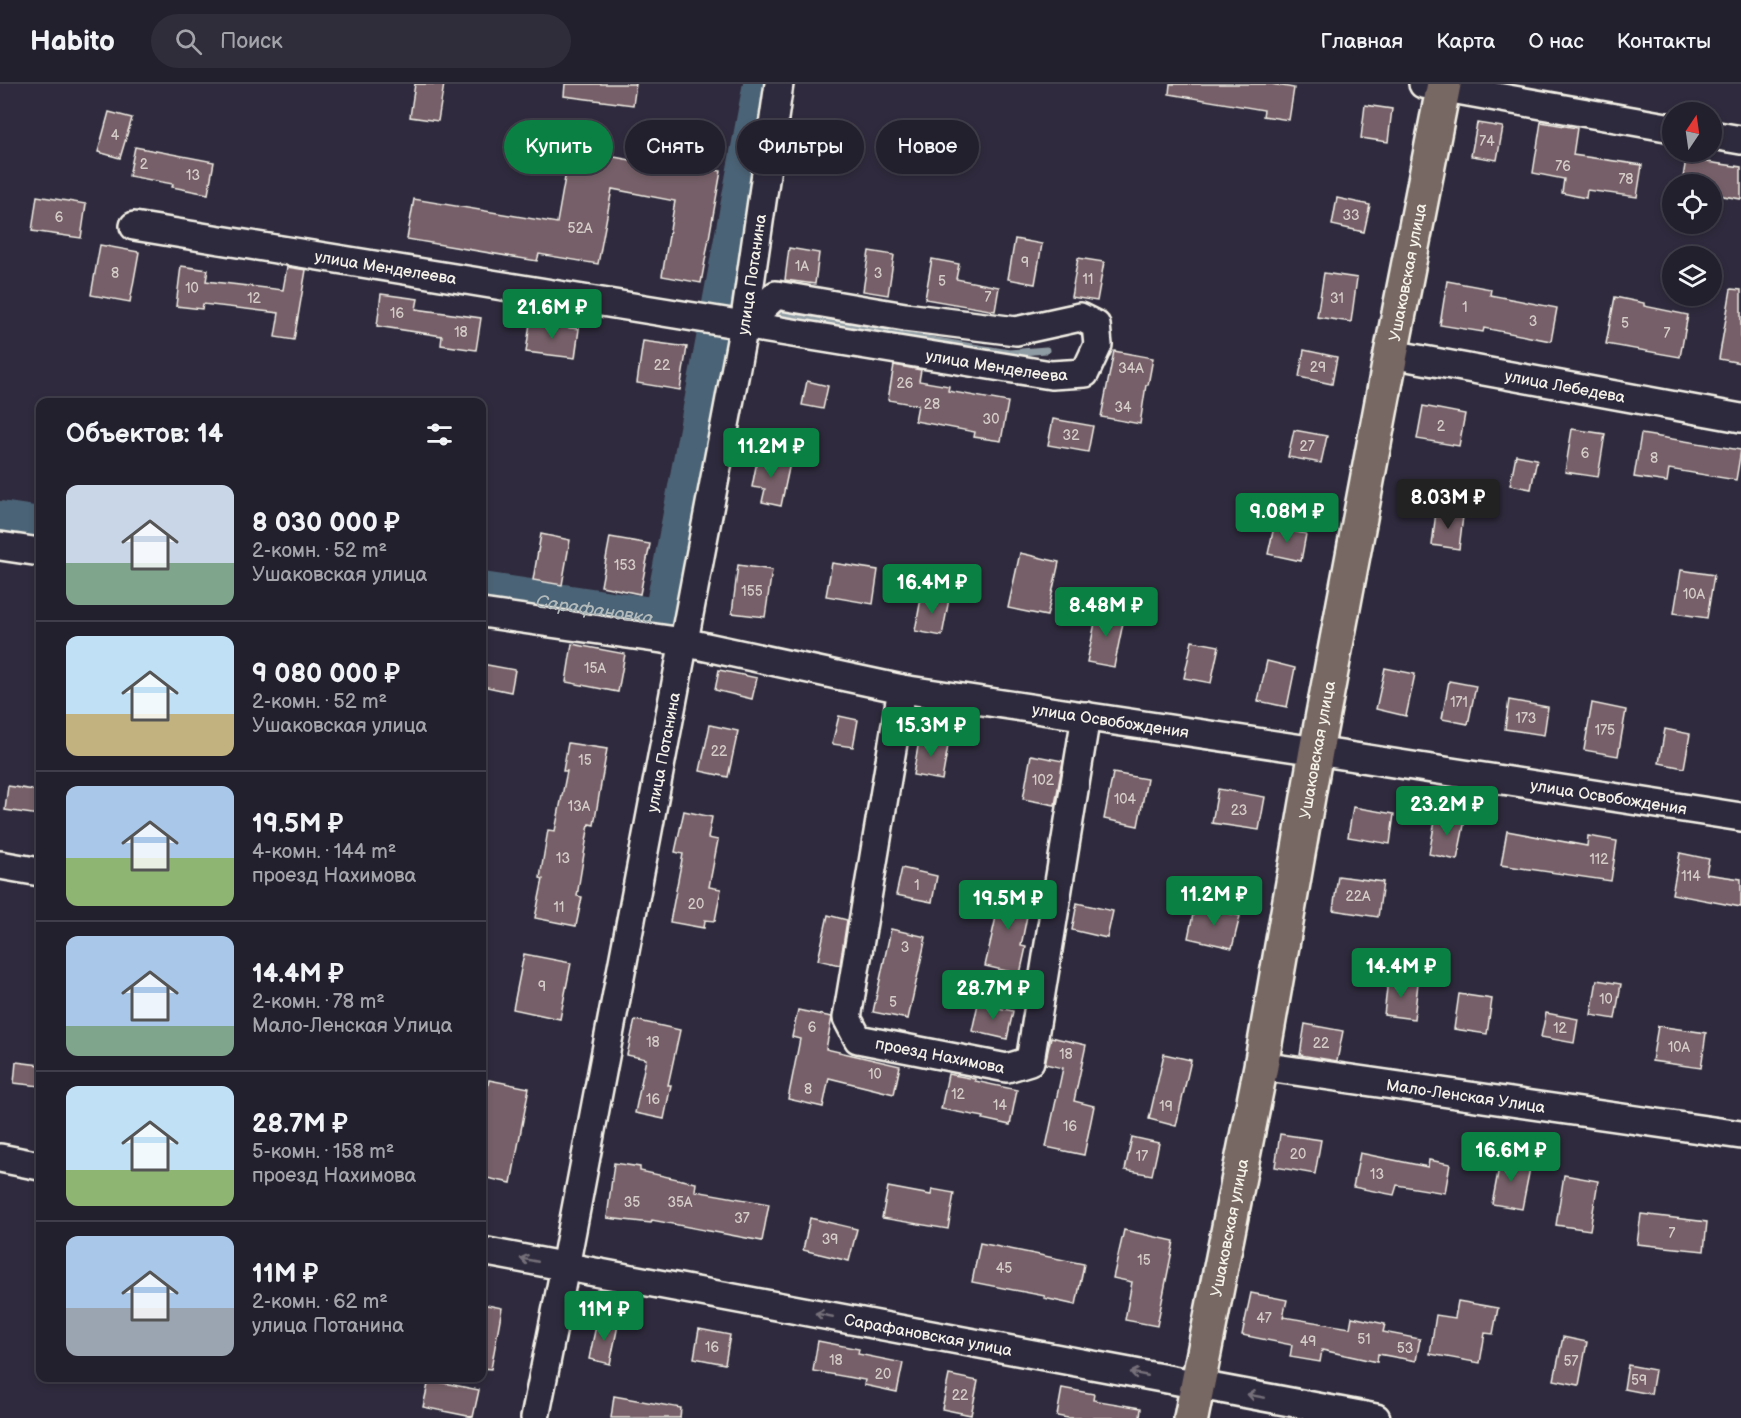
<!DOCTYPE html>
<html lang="ru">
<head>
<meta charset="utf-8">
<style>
	:root { --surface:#23202e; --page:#2f2d3a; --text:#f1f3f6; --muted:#a3a3aa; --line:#403e4a; --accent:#0b8043 }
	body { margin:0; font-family:"Balsamiq Sans",sans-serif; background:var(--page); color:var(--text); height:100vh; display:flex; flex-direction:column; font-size:22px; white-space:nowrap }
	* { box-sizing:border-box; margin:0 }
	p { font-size:20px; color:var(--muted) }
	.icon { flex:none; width:33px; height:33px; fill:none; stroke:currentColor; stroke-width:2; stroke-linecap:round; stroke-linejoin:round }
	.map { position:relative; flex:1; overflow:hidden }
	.side { position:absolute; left:36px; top:314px; width:450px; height:984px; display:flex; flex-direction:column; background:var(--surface); border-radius:12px; box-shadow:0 3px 9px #0003,0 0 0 2px var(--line) }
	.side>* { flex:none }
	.guide { position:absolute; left:504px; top:36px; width:570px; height:54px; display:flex; gap:12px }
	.needle { width:39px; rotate:13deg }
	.tools { position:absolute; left:1662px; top:18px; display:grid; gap:12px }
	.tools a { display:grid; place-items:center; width:60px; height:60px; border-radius:50%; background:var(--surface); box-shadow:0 3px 9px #0003,0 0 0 2px var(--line); font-size:30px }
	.price { position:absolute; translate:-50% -51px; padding:0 14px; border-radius:6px; background:var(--accent); color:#fff; font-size:20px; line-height:39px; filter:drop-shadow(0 2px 3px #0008) }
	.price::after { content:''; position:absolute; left:50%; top:36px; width:18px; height:14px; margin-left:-9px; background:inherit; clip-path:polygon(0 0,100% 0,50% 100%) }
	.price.current { background:#222; color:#fff }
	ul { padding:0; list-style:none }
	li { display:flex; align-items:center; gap:18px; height:150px; padding:0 30px }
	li+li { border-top:2px solid var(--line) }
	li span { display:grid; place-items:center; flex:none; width:168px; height:120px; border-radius:12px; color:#555 }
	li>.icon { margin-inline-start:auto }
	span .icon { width:72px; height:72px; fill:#fffc; stroke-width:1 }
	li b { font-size:26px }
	h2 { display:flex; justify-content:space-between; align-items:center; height:72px; padding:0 30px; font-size:26px }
	.tag { padding:0 21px; border-radius:27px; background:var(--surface); box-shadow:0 3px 9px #0003,0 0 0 2px var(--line); font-size:21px; line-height:54px }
	.tag.current { background:var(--accent); color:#fff }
	header { display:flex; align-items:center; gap:36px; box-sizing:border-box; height:84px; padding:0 30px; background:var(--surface); border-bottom:2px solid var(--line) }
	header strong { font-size:28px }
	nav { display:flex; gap:33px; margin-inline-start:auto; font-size:21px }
	.search { width:420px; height:54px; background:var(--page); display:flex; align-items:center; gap:15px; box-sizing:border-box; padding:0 21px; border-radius:33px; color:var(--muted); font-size:22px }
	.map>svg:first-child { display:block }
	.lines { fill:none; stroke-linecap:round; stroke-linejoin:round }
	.stream { stroke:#8f9ca4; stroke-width:7 }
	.river { stroke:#4c6476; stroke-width:42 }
	.building { fill:#765e67; stroke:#f4f1e8; stroke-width:1.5 }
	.minor-casing { stroke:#f4f1e8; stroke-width:32 }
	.major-casing { stroke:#f4f1e8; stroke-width:38 }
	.minor { stroke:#2f2a3d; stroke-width:27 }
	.major { stroke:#776864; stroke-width:33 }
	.oneway { stroke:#747079 }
	.labels { text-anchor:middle; stroke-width:4.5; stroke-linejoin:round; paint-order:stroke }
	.number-label { font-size:14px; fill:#d4ccc8 }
	.street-label { font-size:16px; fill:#f4f1e8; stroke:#2f2a3d }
	.water-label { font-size:18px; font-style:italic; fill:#b1b9ba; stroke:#2f2a3d }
</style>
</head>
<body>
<header>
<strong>Habito</strong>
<div class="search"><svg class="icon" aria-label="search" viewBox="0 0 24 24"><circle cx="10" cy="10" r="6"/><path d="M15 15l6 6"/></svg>Поиск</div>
<nav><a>Главная</a><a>Карта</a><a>О нас</a><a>Контакты</a></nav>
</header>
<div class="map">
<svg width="1741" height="1334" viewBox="0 0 1741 1334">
	<rect width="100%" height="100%" fill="#2f2a3d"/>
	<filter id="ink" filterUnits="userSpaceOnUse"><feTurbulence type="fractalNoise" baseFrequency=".0167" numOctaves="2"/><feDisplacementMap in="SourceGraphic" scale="12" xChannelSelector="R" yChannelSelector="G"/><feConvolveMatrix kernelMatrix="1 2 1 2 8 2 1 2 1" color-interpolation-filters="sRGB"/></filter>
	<g filter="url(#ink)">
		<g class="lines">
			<!-- stream -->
			<path class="stream" d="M774,230L1009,269L1046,266"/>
			<!-- river -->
			<g class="river">
				<path d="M721,231L764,0"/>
				<path d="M0,438L40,444"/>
				<path id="s1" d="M482,509L664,536L719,245"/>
			</g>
		</g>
		<!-- building -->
		<path class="building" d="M415,0H444L438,37L410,33Z
			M565,0H636L633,21L564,12Z
			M1170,0H1271L1294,4L1289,36L1263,32L1264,26L1169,10Z
			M1365,21L1392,25L1388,58L1361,54Z
			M109,28L132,34L120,74L98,68Z
			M1541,38L1577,44L1573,71L1642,81L1637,113L1587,106L1586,114L1562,109L1564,95L1533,89Z
			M1477,39L1503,43L1497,76L1471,72Z
			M135,63L214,78L208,110L172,103L173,100L129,92Z
			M570,65L680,85L681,80L721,87L701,199L662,192L675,117L612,105L598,180L539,170L537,177L407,155L414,115L557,139Z
			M1686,75L1741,83V115L1712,110V100H1682Z
			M37,112L86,120L81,154L32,147Z
			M1337,114L1370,121L1364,148L1332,141Z
			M1015,155L1042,160L1035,200L1008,195Z
			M100,161L139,168L130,218L91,211Z
			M789,164L819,169L815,200L785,196Z
			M869,167L894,171L888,211L863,207Z
			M1078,174L1104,178L1097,217L1071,213Z
			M932,175L959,180L956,195L999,203L995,227L925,215Z
			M181,182L208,186L206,197L283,206L287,183L306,186L294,256L275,253L279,229L203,220L202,225L176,222Z
			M1324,189L1357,194L1351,238L1317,233Z
			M1447,197L1491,205L1490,211L1557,224L1551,257L1484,244L1483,248L1440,241Z
			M1731,205L1741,206V279L1719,275Z
			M381,210L418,215L416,225L481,234L476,266L441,261L442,252L377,242Z
			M1615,213L1644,219V222L1688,231L1680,273L1606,260Z
			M530,239L579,245L575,274L526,268Z
			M643,257L687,263L680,306L637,299Z
			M1304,266L1337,273L1332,300L1299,293Z
			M1114,267L1153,274L1148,301H1146L1140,340L1101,333Z
			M894,281L921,286L919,297L949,302L948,307L1008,318L1001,357L974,353L975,348L915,337L918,321L888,316Z
			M807,297L828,302L823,325L802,321Z
			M1423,322L1465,330L1459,362L1417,355Z
			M1053,335L1093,342L1088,368L1048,361Z
			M1572,345L1605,350L1598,393L1565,388Z
			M1294,346L1327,352L1321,379L1288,373Z
			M1641,350L1741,366L1736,396L1669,385L1667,398L1634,393Z
			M1516,371L1537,375L1531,405L1510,401Z
			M758,372L790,379L781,422L762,418L765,405L752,403Z
			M1436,428L1463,432L1459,465L1432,461Z
			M1274,443L1306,450L1301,477L1268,470Z
			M541,450L570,456L562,501L533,496Z
			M610,453L650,460L640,510L601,502Z
			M1020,469L1059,478L1047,532L1008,524Z
			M832,479L878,486L873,520L826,512Z
			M738,481L772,486L765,533L732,529Z
			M1681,486L1714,491L1707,534L1674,529Z
			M922,509L949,515L942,552L915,547Z
			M1098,524L1125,529L1114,583L1087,578Z
			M1192,557L1219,562L1211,599L1184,594Z
			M572,560L625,570L618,608L566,598Z
			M1267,577L1295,584L1287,623L1258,617Z
			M482,580L515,586L511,608L482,602Z
			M1385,584L1415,590L1406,632L1376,625Z
			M719,586L757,594L752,615L715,606Z
			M1449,597L1476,602L1468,640L1442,635Z
			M1509,616L1548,623L1544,651L1505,645Z
			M1592,619L1626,626L1618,672L1584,666Z
			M839,632L858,636L853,663L832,660Z
			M710,641L738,647L728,693L700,687Z
			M1665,645L1690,650L1684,684L1659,679Z
			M920,651L949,656L942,696L913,691Z
			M568,659L607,665L594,741L589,740L577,812L582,813L576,842L535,834L543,795L540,794L548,746L555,747L567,687H563Z
			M1031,671L1063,677L1055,721L1023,715Z
			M1113,689L1147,695L1138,742L1104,735Z
			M8,702L40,707L39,731L5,726Z
			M1218,705L1265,713L1259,746L1212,739Z
			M1353,723L1394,730L1390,760L1348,753Z
			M684,727L712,733L708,754L718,756L709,803L721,805L715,837L705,836L704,844L670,838L683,770L675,768Z
			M1436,731L1465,736L1457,776L1429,770Z
			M1507,747L1587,762L1588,752L1617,757L1611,797L1501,781Z
			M1680,769L1709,775L1706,790L1741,795V823L1672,810Z
			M902,784L937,792L932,818L896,811Z
			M1338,792L1383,798L1378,833L1333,826Z
			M996,804L1031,812L1021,862L1026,863L1020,890L985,882L996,833L990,832Z
			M1077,819L1113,827L1107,854L1072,846Z
			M1195,821L1240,832L1232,864L1188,854Z
			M828,831L847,836L840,881L818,876Z
			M891,845L926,853L908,935L873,928Z
			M524,870L571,879L560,935L513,925Z
			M1388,895L1418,899L1414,935L1384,931Z
			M1597,896L1621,900L1615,935L1591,931Z
			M1459,910L1492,915L1487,950L1454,945Z
			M978,920L1013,927L1007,955L972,947Z
			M798,926L832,933L826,965L900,982L894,1010L829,994L823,1023L788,1015L800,955L792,953Z
			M1546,929L1578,935L1574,959L1541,953Z
			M635,936L680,946L668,1001H671L664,1035L635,1029L646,975L627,971Z
			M1305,940L1343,947L1337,977L1300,971Z
			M1658,942L1706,949L1701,984L1652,977Z
			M1051,953L1086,961L1074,1017L1094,1022L1084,1071L1046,1063L1063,984L1045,980Z
			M1164,970L1191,976L1176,1042L1149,1035Z
			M16,978L40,981V1002L14,999Z
			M948,990L975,995V997L1017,1006L1010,1041L983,1035L984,1033L941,1025Z
			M489,996L529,1004L511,1099L482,1093V1031Z
			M1280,1050L1321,1056L1315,1090L1275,1083Z
			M1132,1053L1159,1059L1152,1091L1125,1086Z
			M1360,1069L1428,1083L1429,1076L1450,1080L1445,1109L1397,1101L1394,1111L1353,1103Z
			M1501,1073L1531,1079L1522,1125L1492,1120Z
			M614,1079L640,1083V1087L696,1099L695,1107L769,1120L762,1157L652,1136L651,1139L607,1134Z
			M1564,1091L1598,1097L1590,1146L1556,1141Z
			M888,1103L931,1111L932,1105L954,1109L948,1145L882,1134Z
			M1641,1130L1707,1138L1704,1167L1637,1160Z
			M810,1134L857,1145L849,1177L803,1166Z
			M1124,1146L1174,1157L1157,1242L1125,1236L1132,1198L1113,1194Z
			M980,1159L1084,1180L1076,1221L1044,1214L1045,1212L972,1198Z
			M1251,1209L1287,1216L1283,1233L1350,1244L1352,1233L1385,1240L1383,1248L1420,1255L1416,1277L1378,1270L1377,1278L1322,1266L1320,1278L1290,1273L1292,1261L1242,1251Z
			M1458,1217L1498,1224L1493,1250L1485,1249L1480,1279L1430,1270L1436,1231L1455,1234Z
			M482,1220L502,1224L491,1285L482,1284Z
			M597,1237L618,1241L610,1280L589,1275Z
			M699,1245L730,1251L725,1280L694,1274Z
			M1563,1253L1587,1258L1579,1301L1554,1296Z
			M818,1257L859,1265L858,1270L903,1279L897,1308L864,1301L865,1296L813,1287Z
			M1628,1281L1655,1286L1651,1310L1624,1305Z
			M949,1291L978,1297L971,1331L942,1325Z
			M429,1296L479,1306L473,1333L423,1323Z
			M1062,1304L1094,1310L1093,1316L1141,1324L1140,1334H1068L1057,1332Z
			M614,1312L681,1324L680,1334H611Z"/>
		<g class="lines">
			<!-- minor casing -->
			<g class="minor-casing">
				<g id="minor">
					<path d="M1423,0L1672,44"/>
					<path d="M1712,51L1741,56"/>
					<path id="s2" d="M134,142L1051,291L1085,289L1098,261L1096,241L1080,233L1016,247L905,233L776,211L744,241"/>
					<path id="s3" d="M1391,270L1741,334"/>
					<path d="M0,462L40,468"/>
					<path id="s4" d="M482,529L683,558L902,605L1316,667L1741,733"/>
					<path id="s5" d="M902,605L847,934L858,955L1007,984L1030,977L1086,632"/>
					<path d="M0,781L40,788"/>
					<path id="s6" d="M1261,982L1741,1051"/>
					<path d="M0,1074L40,1082"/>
					<path id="s7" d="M482,1167L1376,1334"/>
					<path id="s8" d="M535,1334L565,1183L744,241L779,0"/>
				</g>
			</g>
			<!-- major casing -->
			<g class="major-casing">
				<g id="major">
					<path id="s9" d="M1191,1334L1261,982L1316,667L1391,270L1444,0"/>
				</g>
			</g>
			<!-- minor -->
			<use href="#minor" class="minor"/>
			<!-- major -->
			<use href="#major" class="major"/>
		</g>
		<!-- one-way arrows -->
		<defs><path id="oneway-shaft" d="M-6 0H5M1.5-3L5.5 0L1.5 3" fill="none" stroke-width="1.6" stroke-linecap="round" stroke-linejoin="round" transform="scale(1.5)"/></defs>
		<g class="oneway">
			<use href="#oneway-shaft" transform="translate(529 1176) rotate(-169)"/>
			<use href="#oneway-shaft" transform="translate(824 1231) rotate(-169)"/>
			<use href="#oneway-shaft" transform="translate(1139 1290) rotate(-169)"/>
			<use href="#oneway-shaft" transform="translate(1256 1312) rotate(-169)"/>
		</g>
	</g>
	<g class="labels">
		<!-- number labels -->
		<g class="number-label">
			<text x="115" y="56">4</text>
			<text x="1487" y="62">74</text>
			<text x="144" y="85">2</text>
			<text x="1563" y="87">76</text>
			<text x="193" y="96">13</text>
			<text x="1626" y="100">78</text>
			<text x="1351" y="136">33</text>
			<text x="59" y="138">6</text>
			<text x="580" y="149">52А</text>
			<text x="1025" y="183">9</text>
			<text x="802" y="187">1А</text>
			<text x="115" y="194">8</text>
			<text x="878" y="194">3</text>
			<text x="1088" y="200">11</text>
			<text x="942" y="202">5</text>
			<text x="192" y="209">10</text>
			<text x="988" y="218">7</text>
			<text x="254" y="219">12</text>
			<text x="1337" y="219">31</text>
			<text x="1465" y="228">1</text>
			<text x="397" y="234">16</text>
			<text x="1533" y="242">3</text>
			<text x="1625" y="244">5</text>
			<text x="461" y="253">18</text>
			<text x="1667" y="254">7</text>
			<text x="662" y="286">22</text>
			<text x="1318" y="288">29</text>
			<text x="1131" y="289">34А</text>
			<text x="905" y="304">26</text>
			<text x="932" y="325">28</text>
			<text x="1123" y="328">34</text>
			<text x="991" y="340">30</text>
			<text x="1441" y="347">2</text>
			<text x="1071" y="356">32</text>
			<text x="1307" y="367">27</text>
			<text x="1585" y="374">6</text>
			<text x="1654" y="379">8</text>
			<text x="625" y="486">153</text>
			<text x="752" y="512">155</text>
			<text x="1694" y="515">10А</text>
			<text x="595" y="589">15А</text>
			<text x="1459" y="623">171</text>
			<text x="1526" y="639">173</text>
			<text x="1605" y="651">175</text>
			<text x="719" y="672">22</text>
			<text x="585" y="681">15</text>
			<text x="1043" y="701">102</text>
			<text x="1125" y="720">104</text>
			<text x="579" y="727">13А</text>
			<text x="1239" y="731">23</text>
			<text x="563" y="779">13</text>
			<text x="1599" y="780">112</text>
			<text x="1691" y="797">114</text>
			<text x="917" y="806">1</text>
			<text x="1358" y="817">22А</text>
			<text x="696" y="825">20</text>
			<text x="559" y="828">11</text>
			<text x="905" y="868">3</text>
			<text x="542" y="907">9</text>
			<text x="1606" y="920">10</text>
			<text x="893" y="923">5</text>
			<text x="812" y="948">6</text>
			<text x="1560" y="949">12</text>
			<text x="653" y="963">18</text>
			<text x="1321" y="964">22</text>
			<text x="1679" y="968">10А</text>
			<text x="1066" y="975">18</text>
			<text x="875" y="995">10</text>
			<text x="808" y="1010">8</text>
			<text x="958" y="1015">12</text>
			<text x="653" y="1020">16</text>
			<text x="1000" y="1026">14</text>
			<text x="1166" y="1027">19</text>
			<text x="1070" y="1047">16</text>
			<text x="1298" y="1075">20</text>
			<text x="1142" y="1077">17</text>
			<text x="1377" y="1095">13</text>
			<text x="632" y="1123">35</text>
			<text x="680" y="1123">35А</text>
			<text x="742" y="1139">37</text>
			<text x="1672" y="1154">7</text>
			<text x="830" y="1160">39</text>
			<text x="1144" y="1181">15</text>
			<text x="1004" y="1189">45</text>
			<text x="1264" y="1239">47</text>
			<text x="1364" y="1260">51</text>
			<text x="1308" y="1262">49</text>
			<text x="712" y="1268">16</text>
			<text x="1405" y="1269">53</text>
			<text x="836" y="1281">18</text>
			<text x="1571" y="1282">57</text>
			<text x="883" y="1295">20</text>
			<text x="1639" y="1301">59</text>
			<text x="960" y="1316">22</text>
		</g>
		<!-- street labels -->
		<g class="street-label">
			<text dy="6" stroke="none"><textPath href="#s2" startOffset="255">улица Менделеева</textPath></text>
			<text dy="6" stroke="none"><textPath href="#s9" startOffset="1166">Ушаковская улица</textPath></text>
			<text dy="6" stroke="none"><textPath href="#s8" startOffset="1164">улица Потанина</textPath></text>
			<text dy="6" stroke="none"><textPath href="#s2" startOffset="874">улица Менделеева</textPath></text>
			<text dy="6" stroke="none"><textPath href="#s3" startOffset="177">улица Лебедева</textPath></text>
			<text dy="6" stroke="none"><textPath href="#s4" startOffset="638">улица Освобождения</textPath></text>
			<text dy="6" stroke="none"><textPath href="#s9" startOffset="680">Ушаковская улица</textPath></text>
			<text dy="6" stroke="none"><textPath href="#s8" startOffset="678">улица Потанина</textPath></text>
			<text dy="6" stroke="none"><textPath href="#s4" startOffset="1142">улица Освобождения</textPath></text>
			<text dy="6" stroke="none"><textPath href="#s5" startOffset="441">проезд Нахимова</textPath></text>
			<text dy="6" stroke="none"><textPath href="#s6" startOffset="207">Мало-Ленская Улица</textPath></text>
			<text dy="6" stroke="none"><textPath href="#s9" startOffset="194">Ушаковская улица</textPath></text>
			<text dy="6" stroke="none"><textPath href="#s7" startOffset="454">Сарафановская улица</textPath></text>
		</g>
		<!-- water labels -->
		<g class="water-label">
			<text dy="6" stroke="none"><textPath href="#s1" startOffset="114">Сарафановка</textPath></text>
		</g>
	</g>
</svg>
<div class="tools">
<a><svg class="needle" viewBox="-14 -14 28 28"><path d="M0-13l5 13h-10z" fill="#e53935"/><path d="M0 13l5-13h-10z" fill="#a3a3aa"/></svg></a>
<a><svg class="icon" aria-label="locate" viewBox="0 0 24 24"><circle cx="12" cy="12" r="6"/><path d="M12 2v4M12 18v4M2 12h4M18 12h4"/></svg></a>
<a><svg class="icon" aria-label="layers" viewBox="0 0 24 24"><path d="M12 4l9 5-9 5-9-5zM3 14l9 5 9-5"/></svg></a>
</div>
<b class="price" style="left:552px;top:256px">21.6M ₽</b>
<b class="price" style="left:771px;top:395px">11.2M ₽</b>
<b class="price current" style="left:1448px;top:446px">8.03M ₽</b>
<b class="price" style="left:1287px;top:460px">9.08M ₽</b>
<b class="price" style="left:932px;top:531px">16.4M ₽</b>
<b class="price" style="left:1106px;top:554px">8.48M ₽</b>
<b class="price" style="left:931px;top:674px">15.3M ₽</b>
<b class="price" style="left:1447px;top:753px">23.2M ₽</b>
<b class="price" style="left:1214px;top:843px">11.2M ₽</b>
<b class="price" style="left:1008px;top:847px">19.5M ₽</b>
<b class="price" style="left:1401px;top:915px">14.4M ₽</b>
<b class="price" style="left:993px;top:937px">28.7M ₽</b>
<b class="price" style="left:1511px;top:1099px">16.6M ₽</b>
<b class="price" style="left:604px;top:1258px">11M ₽</b>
<div class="guide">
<a class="tag current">Купить</a>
<a class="tag">Снять</a>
<a class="tag">Фильтры</a>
<a class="tag">Новое</a>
</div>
<section class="side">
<h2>Объектов: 14<svg class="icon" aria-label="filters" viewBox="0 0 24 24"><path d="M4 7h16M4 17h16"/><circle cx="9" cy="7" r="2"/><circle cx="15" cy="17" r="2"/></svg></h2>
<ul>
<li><span style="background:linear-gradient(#c9d6e8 65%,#7fa58c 0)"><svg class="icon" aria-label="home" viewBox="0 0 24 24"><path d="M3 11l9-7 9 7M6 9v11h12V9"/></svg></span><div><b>8 030 000 ₽</b><p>2-комн. · 52 m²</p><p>Ушаковская улица</p></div></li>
<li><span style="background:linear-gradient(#bfe0f5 65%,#c2b280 0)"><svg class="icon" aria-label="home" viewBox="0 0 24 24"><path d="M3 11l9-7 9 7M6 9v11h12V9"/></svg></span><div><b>9 080 000 ₽</b><p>2-комн. · 52 m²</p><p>Ушаковская улица</p></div></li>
<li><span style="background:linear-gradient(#a9c7e8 60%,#8fb573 0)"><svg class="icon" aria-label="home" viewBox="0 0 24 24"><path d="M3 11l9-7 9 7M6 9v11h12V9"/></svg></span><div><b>19.5M ₽</b><p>4-комн. · 144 m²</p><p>проезд Нахимова</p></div></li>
<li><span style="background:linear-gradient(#a9c7e8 75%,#7fa58c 0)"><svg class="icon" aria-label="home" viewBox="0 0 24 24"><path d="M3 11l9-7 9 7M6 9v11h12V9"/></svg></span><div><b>14.4M ₽</b><p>2-комн. · 78 m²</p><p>Мало-Ленская Улица</p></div></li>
<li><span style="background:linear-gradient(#bfe0f5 70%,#8fb573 0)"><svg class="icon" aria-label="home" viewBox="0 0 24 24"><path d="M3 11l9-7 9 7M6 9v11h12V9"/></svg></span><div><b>28.7M ₽</b><p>5-комн. · 158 m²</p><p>проезд Нахимова</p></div></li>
<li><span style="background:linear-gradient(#a9c7e8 60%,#9aa5b1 0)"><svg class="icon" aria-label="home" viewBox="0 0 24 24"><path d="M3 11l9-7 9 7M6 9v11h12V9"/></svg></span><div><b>11M ₽</b><p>2-комн. · 62 m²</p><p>улица Потанина</p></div></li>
</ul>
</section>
</div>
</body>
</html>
